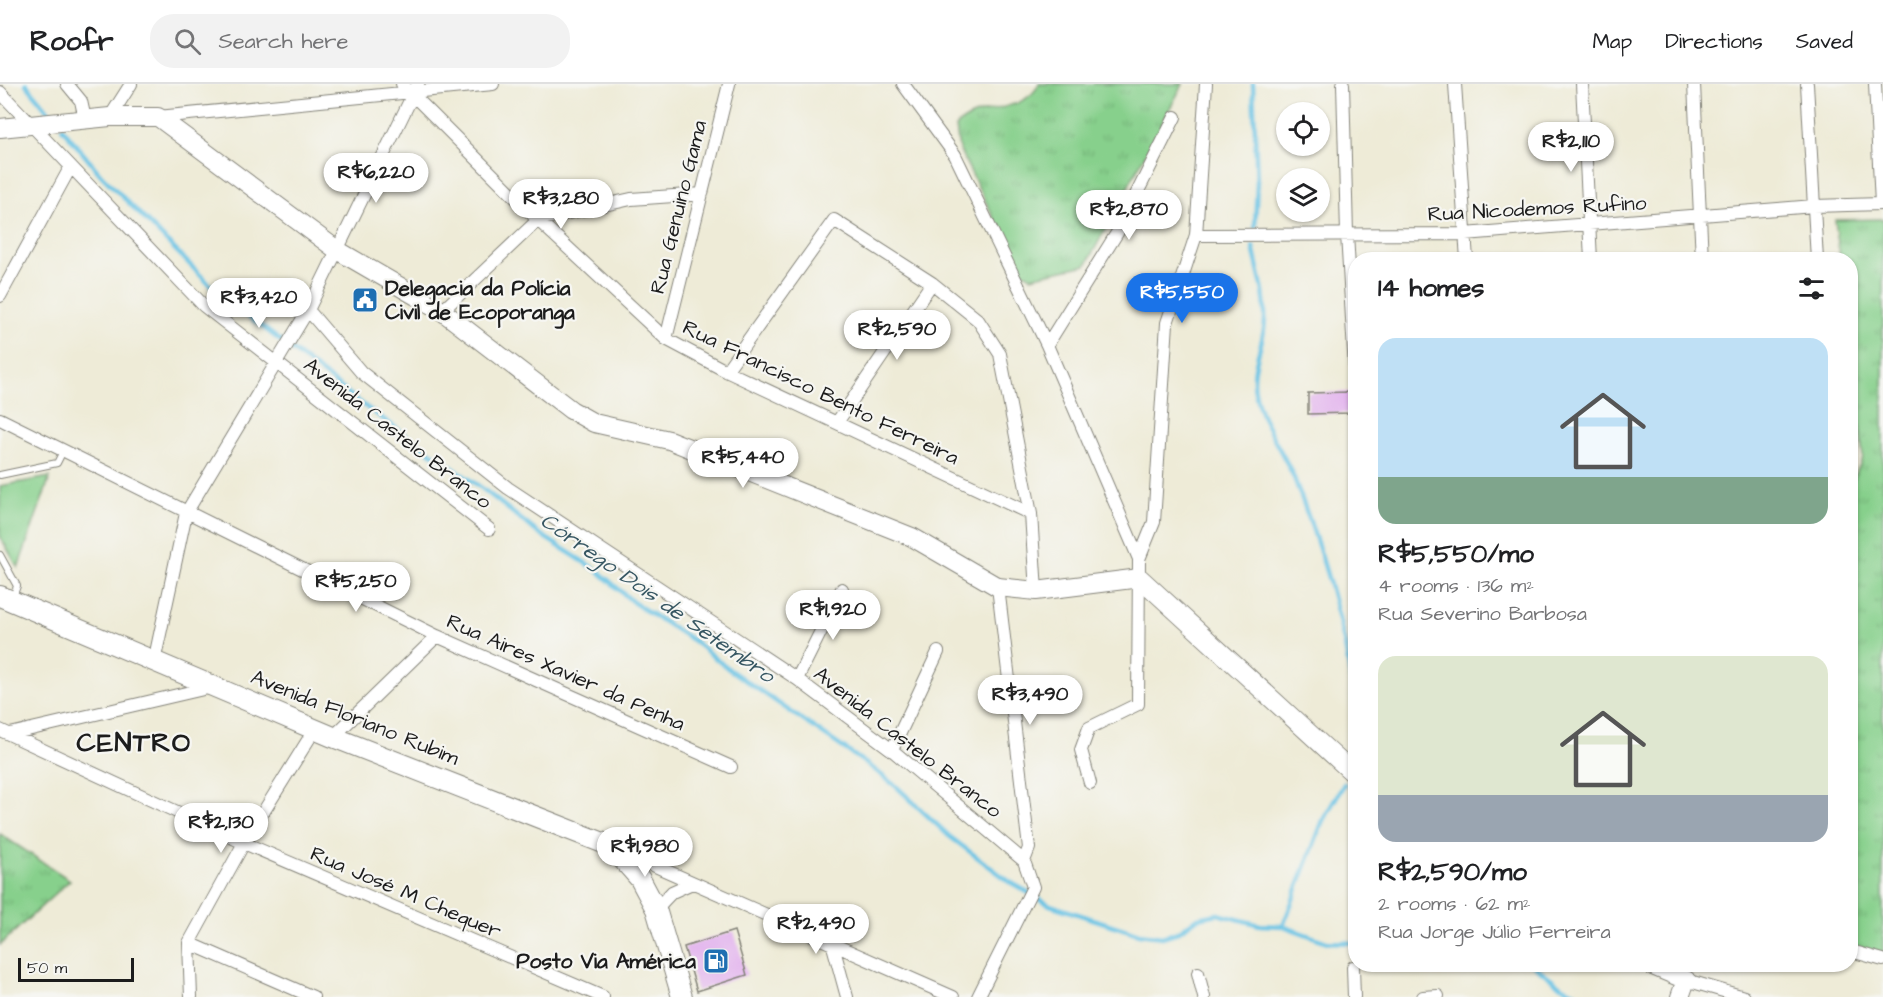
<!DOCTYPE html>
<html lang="en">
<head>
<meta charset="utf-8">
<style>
	:root { --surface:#fff; --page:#f2f2f2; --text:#202124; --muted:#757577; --line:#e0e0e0; --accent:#1a73e8 }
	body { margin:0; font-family:"Architects Daughter",sans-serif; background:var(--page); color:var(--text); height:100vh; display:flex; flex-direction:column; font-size:22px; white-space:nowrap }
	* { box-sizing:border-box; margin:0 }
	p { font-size:20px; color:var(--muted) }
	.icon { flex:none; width:33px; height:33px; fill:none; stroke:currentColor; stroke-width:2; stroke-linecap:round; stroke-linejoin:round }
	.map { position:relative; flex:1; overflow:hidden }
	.details { position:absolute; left:1348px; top:168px; width:510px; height:720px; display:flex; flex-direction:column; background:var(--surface); border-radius:24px; box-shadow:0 2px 4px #0004 }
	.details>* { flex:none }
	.buttons { position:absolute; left:1276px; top:18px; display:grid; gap:12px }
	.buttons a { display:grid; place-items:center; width:54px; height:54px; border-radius:50%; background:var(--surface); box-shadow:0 2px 4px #0004; font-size:30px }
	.scale { position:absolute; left:18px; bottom:15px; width:116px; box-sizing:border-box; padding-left:6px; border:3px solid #1c1c1c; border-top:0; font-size:16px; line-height:21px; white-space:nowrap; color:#1c1c1c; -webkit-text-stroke:4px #f6f6f2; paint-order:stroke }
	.price { position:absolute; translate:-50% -51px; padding:0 14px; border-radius:21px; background:#fff; color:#222; font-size:20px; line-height:39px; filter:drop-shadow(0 2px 3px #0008) }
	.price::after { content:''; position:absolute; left:50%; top:36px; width:18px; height:14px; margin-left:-9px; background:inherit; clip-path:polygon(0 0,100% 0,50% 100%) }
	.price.current { background:var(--accent); color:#fff }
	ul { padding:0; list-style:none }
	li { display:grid; align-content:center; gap:12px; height:318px; padding:0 30px }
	li span { display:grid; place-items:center; height:186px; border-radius:18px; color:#555 }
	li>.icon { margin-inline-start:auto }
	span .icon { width:108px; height:108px; fill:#fffc; stroke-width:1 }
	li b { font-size:26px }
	h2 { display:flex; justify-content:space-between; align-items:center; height:72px; padding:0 30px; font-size:26px }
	header { display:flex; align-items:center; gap:36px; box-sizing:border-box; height:84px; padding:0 30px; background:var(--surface); border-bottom:2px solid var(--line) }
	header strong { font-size:28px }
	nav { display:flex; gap:33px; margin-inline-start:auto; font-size:21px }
	.search { width:420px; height:54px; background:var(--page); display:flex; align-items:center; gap:15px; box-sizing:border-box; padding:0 21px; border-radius:24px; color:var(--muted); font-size:22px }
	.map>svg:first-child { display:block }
	.grass { fill:url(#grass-tufts); stroke:#527654; stroke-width:1.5 }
	.park { fill:#87d08c; stroke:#527654; stroke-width:1.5 }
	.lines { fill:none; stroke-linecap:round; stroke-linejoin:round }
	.stream { stroke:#66c2e4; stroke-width:4.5 }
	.building { fill:#e1aeed }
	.lane-casing { stroke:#85847a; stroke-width:8 }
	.street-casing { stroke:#85847a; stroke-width:14 }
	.secondary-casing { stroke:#85847a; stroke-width:20 }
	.primary-casing { stroke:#85847a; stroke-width:22 }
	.lane { stroke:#fff; stroke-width:6 }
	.street { stroke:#fff; stroke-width:12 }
	.secondary { stroke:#fff; stroke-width:18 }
	.primary { stroke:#fff; stroke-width:20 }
	.labels { text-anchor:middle; stroke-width:4.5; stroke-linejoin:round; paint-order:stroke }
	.street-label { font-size:21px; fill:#1c1c1c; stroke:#f6f6f2 }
	.poi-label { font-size:21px; font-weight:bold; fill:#1c1c1c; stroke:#f6f6f2; text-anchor:start }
	.water-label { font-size:22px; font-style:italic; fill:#365662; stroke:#f6f6f2 }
	.district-label { font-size:27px; font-weight:bold; letter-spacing:1.5px; fill:#1c1c1c; stroke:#f6f6f2 }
</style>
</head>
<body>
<header>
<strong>Roofr</strong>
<div class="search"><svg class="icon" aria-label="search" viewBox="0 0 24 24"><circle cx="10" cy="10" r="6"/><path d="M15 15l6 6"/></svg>Search here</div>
<nav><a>Map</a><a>Directions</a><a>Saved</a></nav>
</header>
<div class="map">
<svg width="1883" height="913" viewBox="0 0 1883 913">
	<defs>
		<pattern id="grass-tufts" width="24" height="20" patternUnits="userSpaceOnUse" patternTransform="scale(1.5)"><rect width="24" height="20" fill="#87d08c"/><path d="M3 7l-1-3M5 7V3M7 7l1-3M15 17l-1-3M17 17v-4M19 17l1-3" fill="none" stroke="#74b278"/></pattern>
	</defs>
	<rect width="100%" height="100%" fill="#f6f6f2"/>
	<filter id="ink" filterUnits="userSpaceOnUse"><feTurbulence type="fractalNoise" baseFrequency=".0167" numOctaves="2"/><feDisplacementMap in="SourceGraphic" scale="12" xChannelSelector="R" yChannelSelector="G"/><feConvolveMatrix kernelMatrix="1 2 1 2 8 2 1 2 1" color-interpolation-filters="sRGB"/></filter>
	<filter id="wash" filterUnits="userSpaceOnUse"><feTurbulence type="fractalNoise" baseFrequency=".008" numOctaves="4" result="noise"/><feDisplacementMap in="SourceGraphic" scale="24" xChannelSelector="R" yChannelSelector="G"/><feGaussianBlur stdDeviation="1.35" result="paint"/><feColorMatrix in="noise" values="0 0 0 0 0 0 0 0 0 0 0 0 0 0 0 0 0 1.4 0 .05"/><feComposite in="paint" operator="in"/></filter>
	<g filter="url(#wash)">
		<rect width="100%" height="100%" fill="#eeebd7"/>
		<!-- grass -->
		<path class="grass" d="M1039,0H1183L1086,181L1031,193L1021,187L959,65L956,43C977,19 1024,31 1039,0Z
			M1883,135V876L1851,864V401L1863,373L1851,271V176L1840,175L1835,136Z
			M0,750L70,796L0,861Z"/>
		<!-- park -->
		<path class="park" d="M50,393L18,484L0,452V402Z"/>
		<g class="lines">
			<!-- stream -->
			<path class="stream" d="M26,0L53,33
				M1253,0L1257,98L1255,143
				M62,44L101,91L216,207L366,323L483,405L538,449L598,487L634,519L694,557L730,586L871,683L898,704L949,752L1010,798L1050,821L1139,850L1162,853L1178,848L1198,834L1218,830L1260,841L1283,842L1327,858L1356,859
				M1253,163C1258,187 1266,210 1265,235C1265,259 1250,282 1255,307C1260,338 1282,365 1294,394C1323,469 1350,558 1356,638
				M1354,680L1356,661
				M1283,842L1323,736L1344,700
				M1532,880L1561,902L1585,913"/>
		</g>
		<g id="blocks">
			<!-- building -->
			<path class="building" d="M1350,308L1351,329L1308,330V309Z
				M734,847L747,891L697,907L684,863Z"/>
		</g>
	</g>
	<g filter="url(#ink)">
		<use href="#blocks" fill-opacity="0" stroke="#85847a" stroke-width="1.5"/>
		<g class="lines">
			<!-- lane casing -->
			<g class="lane-casing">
				<path id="lane" d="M0,391L57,379L63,367
					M0,471L17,502L13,513"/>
			</g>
			<!-- street casing -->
			<g class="street-casing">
				<path id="street" d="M67,0L81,17L85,35
					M402,0L538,136L666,255L726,287L1031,430
					M903,0L955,71L1047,261L1139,475L1138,620L1089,644L1081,666L1090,699
					M1343,0L1347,150L1356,303
					M1455,0L1467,176
					M1582,0L1591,176
					M1694,0L1702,176
					M1807,0L1817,176
					M0,8L204,222L489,445
					M110,33L131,0
					M158,33L493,0
					M1196,151L1465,150L1814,122L1881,120L1875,0
					M0,212L70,84
					M308,226L361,288L508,404L797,595L892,666L1024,777
					M442,227L538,136L631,115L702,110
					M666,255L729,0
					M1047,261L1117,149L1175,33
					M726,287L834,136L932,199L978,236L1000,270L1031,430L1036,507
					M0,335L437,552L731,683
					M838,337L932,199
					M1139,475L1154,438L1167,239L1196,151L1206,0
					M154,578L186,429L308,226L418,0
					M797,595L842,505
					M0,646L244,759L603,913
					M10,650L212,603
					M333,653L437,552
					M892,666L938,568
					M619,766L953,913
					M656,825L672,808L692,799
					M189,859L313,913
					M833,862L847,913
					M1851,867L1883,876
					M1353,883L1354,913
					M1198,889L1204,913
					M1686,896L1744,913
					M191,913L189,859L244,759L315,645
					M978,913L1033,803L1024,777L1029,764L998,503
					M1423,913L1438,912"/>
			</g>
			<!-- secondary casing -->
			<g class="secondary-casing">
				<path id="secondary" d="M0,44L110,33H158L337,166L442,227L571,326L594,339L669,356L912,453L998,503L1036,507L1140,494L1356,692
					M1648,880L1686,896L1680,913"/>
			</g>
			<!-- primary casing -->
			<g class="primary-casing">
				<path id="primary" d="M0,512L333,653L611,762L640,795L656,825L682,913"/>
			</g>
			<!-- lane -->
			<use href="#lane" class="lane"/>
			<!-- street -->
			<use href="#street" class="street"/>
			<!-- secondary -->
			<use href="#secondary" class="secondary"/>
			<!-- primary -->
			<use href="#primary" class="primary"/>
		</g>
	</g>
	<!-- icons -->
	<defs>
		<g id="civic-square" transform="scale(1.35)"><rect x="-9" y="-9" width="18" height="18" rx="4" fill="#1f6fb2" stroke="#f6f6f2"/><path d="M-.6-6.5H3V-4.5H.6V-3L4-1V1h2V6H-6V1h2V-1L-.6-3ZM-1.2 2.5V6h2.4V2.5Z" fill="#fff"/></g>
		<g id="fuel-square" transform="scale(1.35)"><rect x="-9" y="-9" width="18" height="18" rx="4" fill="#1f6fb2" stroke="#f6f6f2"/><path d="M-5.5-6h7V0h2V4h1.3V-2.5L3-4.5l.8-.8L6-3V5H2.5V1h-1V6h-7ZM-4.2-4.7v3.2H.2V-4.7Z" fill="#fff"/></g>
	</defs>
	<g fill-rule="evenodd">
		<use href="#civic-square" x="365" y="216"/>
		<use href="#fuel-square" x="716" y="877"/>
	</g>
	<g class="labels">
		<!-- street labels -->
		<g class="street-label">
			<text transform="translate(678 123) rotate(-76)" y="7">Rua Genuino Gama</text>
			<text transform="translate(1537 124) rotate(-3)" y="7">Rua Nicodemos Rufino</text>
			<text transform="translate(821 308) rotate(26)" y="7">Rua Francisco Bento Ferreira</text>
			<text transform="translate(398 349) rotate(38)" y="7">Avenida Castelo Branco</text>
			<text transform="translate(566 588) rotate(24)" y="7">Rua Aires Xavier da Penha</text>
			<text transform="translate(355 633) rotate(22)" y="7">Avenida Floriano Rubim</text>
			<text transform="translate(908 658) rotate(38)" y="7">Avenida Castelo Branco</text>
			<text transform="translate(406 808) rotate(23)" y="7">Rua José M Chequer</text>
		</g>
		<!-- poi labels -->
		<g class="poi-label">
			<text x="385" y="211">Delegacia da Polícia<tspan x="385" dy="24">Civil de Ecoporanga</tspan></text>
			<text x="696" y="884" text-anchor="end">Posto Via América</text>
		</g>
		<!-- water labels -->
		<g class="water-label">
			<text transform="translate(658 513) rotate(35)" y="8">Córrego Dois de Setembro</text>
		</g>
		<!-- district labels -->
		<g class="district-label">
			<text x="134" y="667">CENTRO</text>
		</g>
	</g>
</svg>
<div class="buttons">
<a><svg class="icon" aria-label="locate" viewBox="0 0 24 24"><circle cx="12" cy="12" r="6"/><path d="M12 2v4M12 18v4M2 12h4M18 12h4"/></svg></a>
<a><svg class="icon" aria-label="layers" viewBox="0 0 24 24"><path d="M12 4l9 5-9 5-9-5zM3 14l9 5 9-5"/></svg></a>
</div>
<div class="scale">50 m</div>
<b class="price" style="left:1571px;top:89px">R$2,110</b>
<b class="price" style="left:376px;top:120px">R$6,220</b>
<b class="price" style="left:561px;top:146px">R$3,280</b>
<b class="price" style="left:1129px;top:157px">R$2,870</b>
<b class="price current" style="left:1182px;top:240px">R$5,550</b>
<b class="price" style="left:259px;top:245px">R$3,420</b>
<b class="price" style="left:897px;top:277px">R$2,590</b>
<b class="price" style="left:743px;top:405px">R$5,440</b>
<b class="price" style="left:356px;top:529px">R$5,250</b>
<b class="price" style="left:833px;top:557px">R$1,920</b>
<b class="price" style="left:1030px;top:642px">R$3,490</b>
<b class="price" style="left:221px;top:770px">R$2,130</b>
<b class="price" style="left:645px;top:794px">R$1,980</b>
<b class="price" style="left:816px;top:871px">R$2,490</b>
<section class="details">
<h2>14 homes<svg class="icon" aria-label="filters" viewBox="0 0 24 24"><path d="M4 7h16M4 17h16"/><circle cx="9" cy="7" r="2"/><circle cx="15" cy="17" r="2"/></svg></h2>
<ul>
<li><span style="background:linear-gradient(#bfe0f5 75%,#7fa58c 0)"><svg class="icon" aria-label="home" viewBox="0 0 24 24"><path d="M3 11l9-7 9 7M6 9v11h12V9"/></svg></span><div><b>R$5,550/mo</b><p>4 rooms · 136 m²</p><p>Rua Severino Barbosa</p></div></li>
<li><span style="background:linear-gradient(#dfe7d0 75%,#9aa5b1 0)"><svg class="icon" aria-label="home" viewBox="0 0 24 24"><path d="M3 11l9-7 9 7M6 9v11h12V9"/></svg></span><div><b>R$2,590/mo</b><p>2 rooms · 62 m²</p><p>Rua Jorge Júlio Ferreira</p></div></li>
</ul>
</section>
</div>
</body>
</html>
